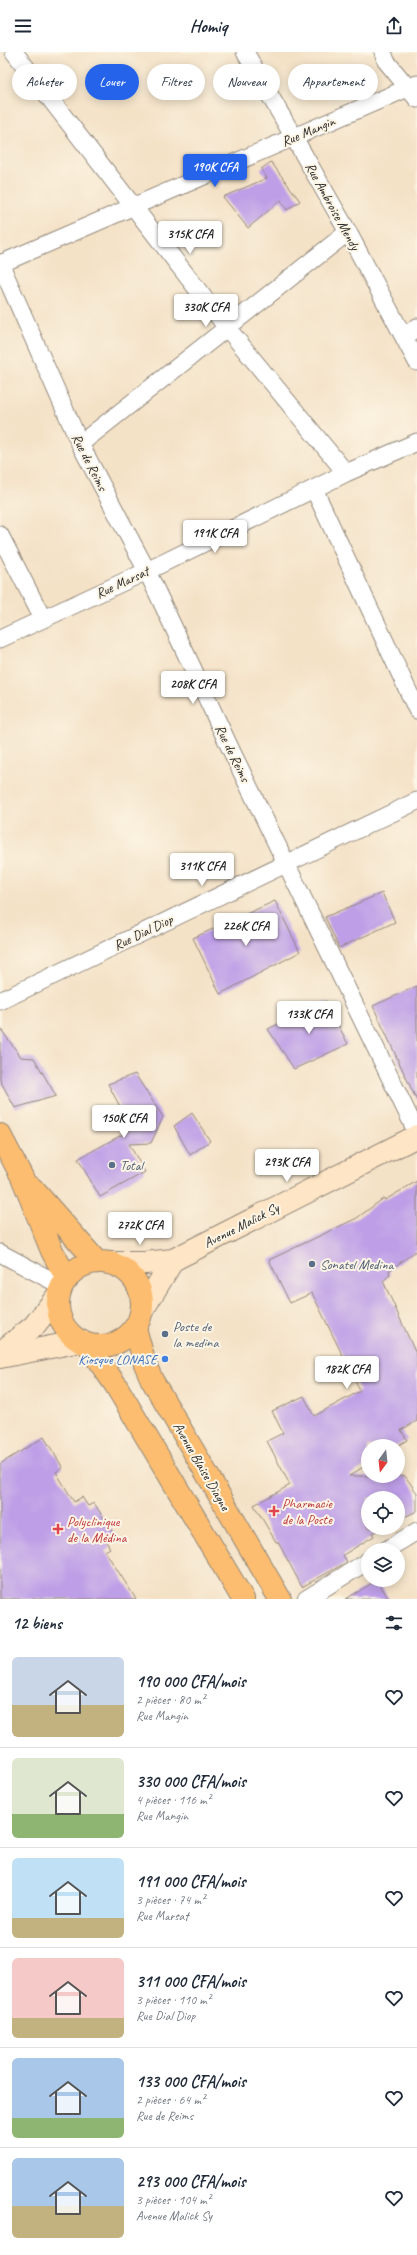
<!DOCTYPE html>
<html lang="fr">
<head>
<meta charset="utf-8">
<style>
	:root { --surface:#fff; --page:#f2f2f3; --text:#1f2937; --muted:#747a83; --line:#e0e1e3; --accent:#2563eb }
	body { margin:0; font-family:Caveat,sans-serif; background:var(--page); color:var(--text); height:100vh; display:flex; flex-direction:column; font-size:15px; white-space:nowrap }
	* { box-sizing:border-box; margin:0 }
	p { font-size:13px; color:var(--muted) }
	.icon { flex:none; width:22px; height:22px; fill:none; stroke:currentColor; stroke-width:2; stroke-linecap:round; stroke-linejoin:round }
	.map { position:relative; height:1547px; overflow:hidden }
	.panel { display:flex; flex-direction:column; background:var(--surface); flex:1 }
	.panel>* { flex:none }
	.banner { position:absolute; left:12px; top:12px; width:393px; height:36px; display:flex; gap:8px }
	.needle { width:26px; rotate:195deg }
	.controls { position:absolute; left:361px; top:1387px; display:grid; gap:8px }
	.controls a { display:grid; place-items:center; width:44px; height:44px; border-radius:50%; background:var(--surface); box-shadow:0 2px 10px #0003; font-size:20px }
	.price { position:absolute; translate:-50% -34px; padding:0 9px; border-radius:4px; background:#fff; color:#222; font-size:13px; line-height:26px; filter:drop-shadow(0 1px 2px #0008) }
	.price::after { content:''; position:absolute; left:50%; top:24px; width:12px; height:9px; margin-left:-6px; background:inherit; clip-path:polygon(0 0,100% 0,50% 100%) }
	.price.on { background:var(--accent); color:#fff }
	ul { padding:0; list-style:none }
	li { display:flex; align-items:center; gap:12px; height:100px; padding:0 12px }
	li+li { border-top:1px solid var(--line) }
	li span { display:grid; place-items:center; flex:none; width:112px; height:80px; border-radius:6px; color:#555 }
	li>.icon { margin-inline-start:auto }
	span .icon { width:48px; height:48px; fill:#fffc; stroke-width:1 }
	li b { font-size:17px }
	h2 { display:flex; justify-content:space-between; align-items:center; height:48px; padding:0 12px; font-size:17px }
	.chip { padding:0 14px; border-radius:18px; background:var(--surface); box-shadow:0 2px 10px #0003; font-size:14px; line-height:36px }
	.chip.on { background:var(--accent); color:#fff }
	header { display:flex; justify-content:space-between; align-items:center; height:52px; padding:0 12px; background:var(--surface); font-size:18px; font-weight:600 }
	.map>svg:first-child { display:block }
	.building { fill:#bd9ee7 }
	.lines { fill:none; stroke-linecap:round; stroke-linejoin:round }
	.minor-casing { stroke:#908679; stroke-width:19 }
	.secondary-casing { stroke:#908679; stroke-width:24 }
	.primary-casing { stroke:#908679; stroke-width:24 }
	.minor { stroke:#fff; stroke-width:17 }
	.secondary { stroke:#fee5c5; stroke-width:22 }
	.primary { stroke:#fcbd6f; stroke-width:22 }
	.service-dot { fill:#5c6f8a; stroke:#fcf5e5; stroke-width:1.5 }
	.shop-dot { fill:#3f7fe0; stroke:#fcf5e5; stroke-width:1.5 }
	.health-dot { fill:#e0444e; stroke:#fcf5e5; stroke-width:1.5 }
	.labels { text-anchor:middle; stroke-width:4; stroke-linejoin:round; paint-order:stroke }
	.street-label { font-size:14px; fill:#2b2b2b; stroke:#fcf5e5 }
	.service-label { font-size:14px; fill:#4e5e75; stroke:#fcf5e5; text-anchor:start }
	.shop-label { font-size:14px; fill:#366cbe; stroke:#fcf5e5; text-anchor:end }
	.health-label { font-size:14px; fill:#be3a42; stroke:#fcf5e5; text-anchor:start }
</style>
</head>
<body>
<header><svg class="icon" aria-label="menu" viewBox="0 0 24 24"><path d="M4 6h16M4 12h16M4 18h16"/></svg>Homiq<svg class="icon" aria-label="share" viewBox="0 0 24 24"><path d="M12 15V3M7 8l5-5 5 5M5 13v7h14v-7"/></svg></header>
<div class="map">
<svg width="417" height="1547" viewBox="0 0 417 1547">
	<rect width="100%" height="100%" fill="#fcf5e5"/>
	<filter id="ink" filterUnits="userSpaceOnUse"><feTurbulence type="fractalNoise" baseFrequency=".025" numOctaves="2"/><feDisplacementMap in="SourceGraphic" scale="8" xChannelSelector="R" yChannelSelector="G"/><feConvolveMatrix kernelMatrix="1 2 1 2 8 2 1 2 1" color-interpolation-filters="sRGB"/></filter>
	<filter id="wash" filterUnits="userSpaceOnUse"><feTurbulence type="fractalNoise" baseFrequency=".012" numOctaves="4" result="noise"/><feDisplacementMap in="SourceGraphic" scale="16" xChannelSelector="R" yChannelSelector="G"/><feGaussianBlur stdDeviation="0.9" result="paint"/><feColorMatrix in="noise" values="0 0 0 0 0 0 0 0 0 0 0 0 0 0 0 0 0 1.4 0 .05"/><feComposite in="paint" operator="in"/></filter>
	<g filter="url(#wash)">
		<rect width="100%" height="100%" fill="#f4e2c7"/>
		<g id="blocks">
			<!-- building -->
			<path class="building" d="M271,110L300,149L287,158L281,148L248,176L223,145L267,126L261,117Z
				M382,841L395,870L339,896L325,865Z
				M275,849L300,900L220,942L193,886Z
				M417,934V1049L373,954Z
				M326,949L348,992L294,1017L268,977Z
				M0,976L21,1005L34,1006L56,1044L15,1056L0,1028Z
				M135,1022L163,1065L151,1091L129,1092L145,1120L100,1145L78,1107L132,1077L108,1032Z
				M192,1061L210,1089L190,1103L174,1074Z
				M417,1129V1198L389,1219L390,1223L383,1229L417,1304V1369L401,1378L407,1388L397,1394H368V1412L349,1424H405L417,1441V1459L398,1468V1446H368V1476H382L372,1481L374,1484L343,1503L347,1510L302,1535L278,1490H276L254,1453L290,1433L267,1389L283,1381L272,1359L304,1344L314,1364L360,1339L312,1241L290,1251L269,1208L357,1166L384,1146L385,1148Z
				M44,1385L63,1416L56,1420L74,1450L82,1445L88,1454L94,1451L114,1482L105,1488L110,1496L105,1499L136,1547H0V1412Z
				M377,1528L389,1547H346Z"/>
		</g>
	</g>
	<g filter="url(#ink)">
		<use href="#blocks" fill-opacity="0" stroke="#908679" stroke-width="1"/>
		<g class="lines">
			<!-- minor casing -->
			<g class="minor-casing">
				<path id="minor" d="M14,0L228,277L346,421
					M245,0L348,180L417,310
					M383,0L386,9L417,47
					M0,211L80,392L147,519L232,700L417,1081
					M0,212L417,32
					M404,285L417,275
					M80,392L348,180
					M314,437L417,658
					M0,483L43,567
					M0,587L147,519L346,421L417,390
					M0,949L417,749
					M0,1201L62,1234
					M386,1498L417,1479
					M306,1547L368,1509"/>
			</g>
			<!-- secondary casing -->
			<g class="secondary-casing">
				<path id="secondary" d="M109,1211H145L173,1208L417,1084
					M142,1259L173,1208
					M0,1301L34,1274L59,1242
					M0,1305L81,1289"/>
			</g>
			<!-- primary casing -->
			<g class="primary-casing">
				<path id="primary" d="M0,1083L22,1125L52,1199L67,1227
					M32,1136L97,1210
					M58 1252a42 42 0 1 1 84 0a42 42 0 1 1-84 0Z
					M135,1276L145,1312L152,1328L280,1547
					M87,1292L115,1332L243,1547"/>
			</g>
			<!-- minor -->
			<use href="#minor" class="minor"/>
			<!-- secondary -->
			<use href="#secondary" class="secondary"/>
			<!-- primary -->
			<use href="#primary" class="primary"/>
		</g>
	</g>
	<!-- markers -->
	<g class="service-dot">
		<circle cx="112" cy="1113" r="4"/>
		<circle cx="312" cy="1212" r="4"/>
		<circle cx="165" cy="1282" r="4"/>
	</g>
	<circle class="shop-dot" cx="165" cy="1307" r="4"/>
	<g class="health-dot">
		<path d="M272 1453h4v4h4v4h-4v4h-4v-4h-4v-4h4z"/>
		<path d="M56 1471h4v4h4v4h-4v4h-4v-4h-4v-4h4z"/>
	</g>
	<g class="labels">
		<!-- street labels -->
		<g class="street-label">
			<text transform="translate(308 79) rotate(-23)" y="5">Rue Mangin</text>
			<text transform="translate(333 154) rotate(61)" y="5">Rue Ambroise Mendy</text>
			<text transform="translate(90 410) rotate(63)" y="5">Rue de Reims</text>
			<text transform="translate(122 530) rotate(-25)" y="5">Rue Marsat</text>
			<text transform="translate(233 701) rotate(64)" y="5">Rue de Reims</text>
			<text transform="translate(143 880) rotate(-26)" y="5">Rue Dial Diop</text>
			<text transform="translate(241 1173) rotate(-27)" y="5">Avenue Malick Sy</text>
			<text transform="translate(202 1414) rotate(60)" y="5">Avenue Blaise Diagne</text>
		</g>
		<!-- service labels -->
		<g class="service-label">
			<text x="120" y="1118">Total</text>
			<text x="320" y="1217">Sonatel Medina</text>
			<text x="173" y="1279">Poste de<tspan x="173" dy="16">la medina</tspan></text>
		</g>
		<!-- shop labels -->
		<g class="shop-label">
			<text x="157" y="1312">Kiosque LONASE</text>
		</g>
		<!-- health labels -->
		<g class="health-label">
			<text x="282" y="1456">Pharmacie<tspan x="282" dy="16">de la Poste</tspan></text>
			<text x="67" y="1474">Polyclinique<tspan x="67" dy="16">de la Médina</tspan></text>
		</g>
	</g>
</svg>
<div class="controls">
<a><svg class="needle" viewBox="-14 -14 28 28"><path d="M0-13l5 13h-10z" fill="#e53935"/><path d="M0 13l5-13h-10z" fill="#747a83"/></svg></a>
<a><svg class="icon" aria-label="locate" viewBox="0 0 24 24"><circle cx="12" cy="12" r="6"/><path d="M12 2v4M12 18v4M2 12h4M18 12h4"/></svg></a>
<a><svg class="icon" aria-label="layers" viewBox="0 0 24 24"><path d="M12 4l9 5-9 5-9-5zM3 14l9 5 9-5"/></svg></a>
</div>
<b class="price on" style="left:215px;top:136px">190K CFA</b>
<b class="price" style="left:190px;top:203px">315K CFA</b>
<b class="price" style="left:206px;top:276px">330K CFA</b>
<b class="price" style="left:215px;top:502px">191K CFA</b>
<b class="price" style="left:193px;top:653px">208K CFA</b>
<b class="price" style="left:202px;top:835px">311K CFA</b>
<b class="price" style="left:246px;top:895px">226K CFA</b>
<b class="price" style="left:309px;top:983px">133K CFA</b>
<b class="price" style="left:124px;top:1087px">150K CFA</b>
<b class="price" style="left:287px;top:1131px">293K CFA</b>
<b class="price" style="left:140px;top:1194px">272K CFA</b>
<b class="price" style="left:347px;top:1338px">182K CFA</b>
<div class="banner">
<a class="chip">Acheter</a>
<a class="chip on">Louer</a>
<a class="chip">Filtres</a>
<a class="chip">Nouveau</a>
<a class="chip">Appartement</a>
</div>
</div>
<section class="panel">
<h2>12 biens<svg class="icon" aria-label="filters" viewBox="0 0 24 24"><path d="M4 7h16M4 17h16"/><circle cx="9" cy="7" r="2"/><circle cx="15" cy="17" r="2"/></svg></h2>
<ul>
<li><span style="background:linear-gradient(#c9d6e8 60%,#c2b280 0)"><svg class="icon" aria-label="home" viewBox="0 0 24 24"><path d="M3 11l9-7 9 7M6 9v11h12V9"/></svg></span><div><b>190 000 CFA/mois</b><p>2 pièces · 80 m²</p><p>Rue Mangin</p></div><svg class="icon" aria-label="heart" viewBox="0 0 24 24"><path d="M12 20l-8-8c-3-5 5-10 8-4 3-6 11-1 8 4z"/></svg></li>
<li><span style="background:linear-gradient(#dfe7d0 70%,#8fb573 0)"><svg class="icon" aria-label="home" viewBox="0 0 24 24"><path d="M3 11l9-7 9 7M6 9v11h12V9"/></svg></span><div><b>330 000 CFA/mois</b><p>4 pièces · 116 m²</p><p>Rue Mangin</p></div><svg class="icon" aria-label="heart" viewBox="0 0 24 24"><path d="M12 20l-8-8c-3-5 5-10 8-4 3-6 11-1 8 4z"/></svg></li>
<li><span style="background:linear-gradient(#bfe0f5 75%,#c2b280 0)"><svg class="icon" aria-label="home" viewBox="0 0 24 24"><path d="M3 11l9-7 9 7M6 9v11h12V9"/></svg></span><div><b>191 000 CFA/mois</b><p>3 pièces · 74 m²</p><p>Rue Marsat</p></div><svg class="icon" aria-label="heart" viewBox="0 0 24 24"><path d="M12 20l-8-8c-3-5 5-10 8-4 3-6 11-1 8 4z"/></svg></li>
<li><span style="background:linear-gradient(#f6c9c9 75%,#c2b280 0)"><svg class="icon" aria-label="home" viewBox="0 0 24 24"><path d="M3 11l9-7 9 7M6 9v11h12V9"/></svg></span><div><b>311 000 CFA/mois</b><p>3 pièces · 110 m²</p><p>Rue Dial Diop</p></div><svg class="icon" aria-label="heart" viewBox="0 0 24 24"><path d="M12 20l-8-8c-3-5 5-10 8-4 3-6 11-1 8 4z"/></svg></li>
<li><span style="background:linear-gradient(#a9c7e8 75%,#8fb573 0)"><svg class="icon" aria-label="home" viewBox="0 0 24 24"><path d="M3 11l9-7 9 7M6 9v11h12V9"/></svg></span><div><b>133 000 CFA/mois</b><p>2 pièces · 64 m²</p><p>Rue de Reims</p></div><svg class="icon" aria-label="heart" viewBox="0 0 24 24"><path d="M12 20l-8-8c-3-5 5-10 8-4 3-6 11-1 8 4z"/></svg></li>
<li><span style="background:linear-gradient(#a9c7e8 60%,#c2b280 0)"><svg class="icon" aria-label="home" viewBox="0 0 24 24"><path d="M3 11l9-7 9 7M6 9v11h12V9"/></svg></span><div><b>293 000 CFA/mois</b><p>3 pièces · 104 m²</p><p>Avenue Malick Sy</p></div><svg class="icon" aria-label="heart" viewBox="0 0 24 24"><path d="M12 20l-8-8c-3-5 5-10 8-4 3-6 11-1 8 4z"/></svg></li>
</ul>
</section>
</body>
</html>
